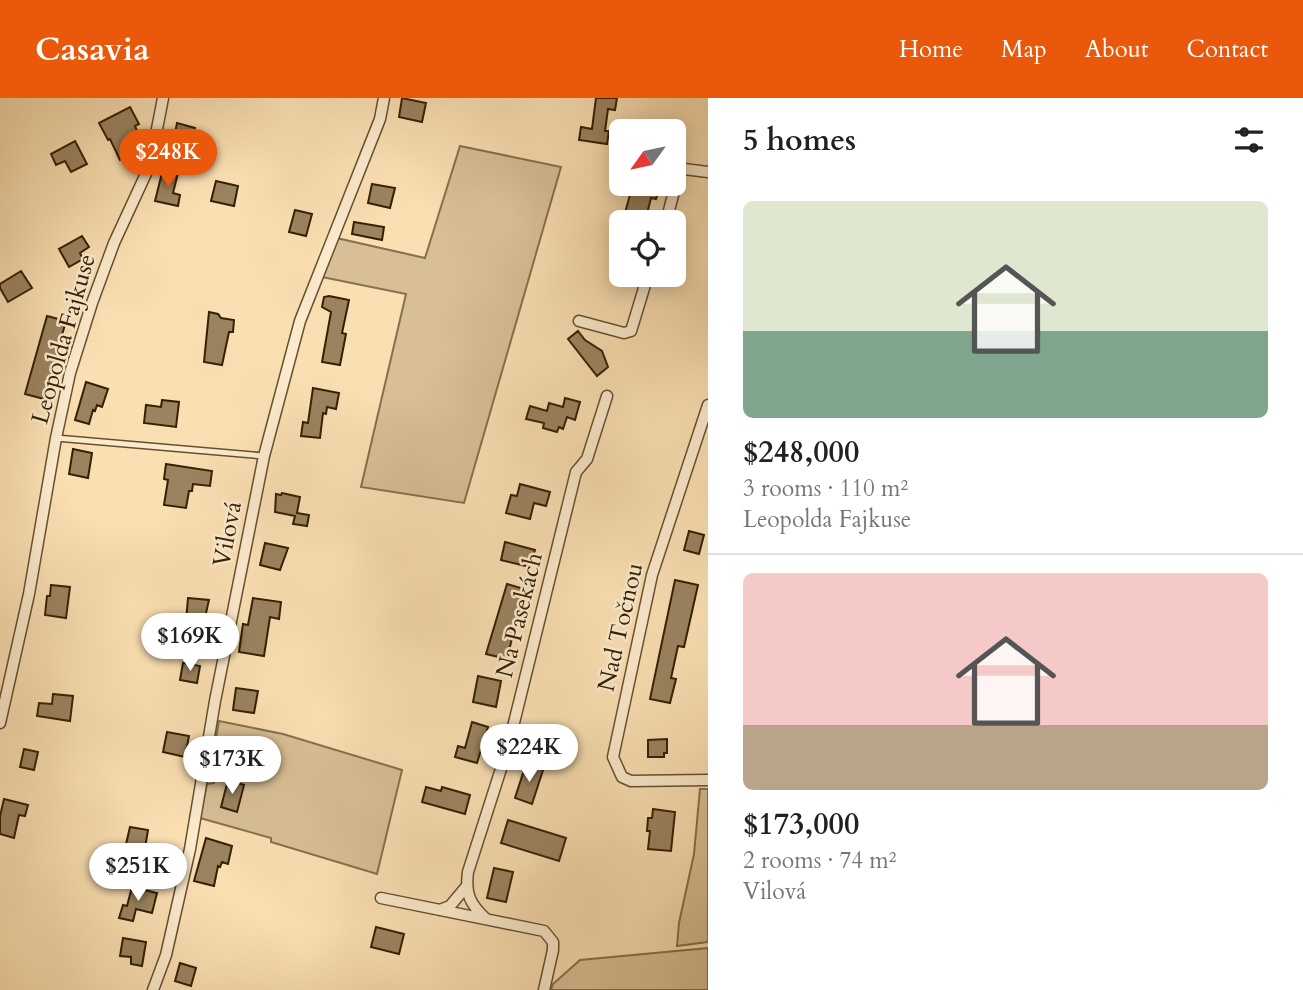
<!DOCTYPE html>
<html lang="en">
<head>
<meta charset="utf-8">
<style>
	:root { --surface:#fff; --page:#f6f6f6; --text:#202124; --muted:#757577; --line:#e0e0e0; --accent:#ea580c }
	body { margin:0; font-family:Cardo,serif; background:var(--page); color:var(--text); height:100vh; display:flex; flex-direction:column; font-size:26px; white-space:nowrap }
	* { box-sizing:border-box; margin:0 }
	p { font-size:23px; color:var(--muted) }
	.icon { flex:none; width:38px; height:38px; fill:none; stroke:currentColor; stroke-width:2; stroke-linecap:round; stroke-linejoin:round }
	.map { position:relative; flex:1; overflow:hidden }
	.side { display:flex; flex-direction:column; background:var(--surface); width:595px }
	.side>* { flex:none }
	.needle { width:46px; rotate:237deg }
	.tools { position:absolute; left:609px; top:21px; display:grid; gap:14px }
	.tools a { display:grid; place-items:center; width:77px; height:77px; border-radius:10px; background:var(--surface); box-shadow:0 4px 18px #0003; font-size:35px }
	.price { position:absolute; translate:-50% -60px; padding:0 16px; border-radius:24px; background:#fff; color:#222; font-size:23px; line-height:46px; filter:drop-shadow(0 2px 4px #0008) }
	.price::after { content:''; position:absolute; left:50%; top:42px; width:21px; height:16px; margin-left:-10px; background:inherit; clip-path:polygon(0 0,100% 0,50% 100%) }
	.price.selected { background:var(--accent); color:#fff }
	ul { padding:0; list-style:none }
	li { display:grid; align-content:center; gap:14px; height:371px; padding:0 35px }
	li+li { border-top:2px solid var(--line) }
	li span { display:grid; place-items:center; height:217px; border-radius:10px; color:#555 }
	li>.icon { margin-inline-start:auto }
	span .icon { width:126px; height:126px; fill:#fffc; stroke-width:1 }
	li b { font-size:30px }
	h2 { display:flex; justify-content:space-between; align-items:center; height:84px; padding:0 35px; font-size:30px }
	header { display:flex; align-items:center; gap:42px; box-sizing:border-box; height:98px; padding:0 35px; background:var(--accent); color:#fff }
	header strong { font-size:33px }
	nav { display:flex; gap:38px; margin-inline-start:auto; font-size:24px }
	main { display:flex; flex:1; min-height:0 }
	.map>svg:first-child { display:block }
	.green { fill:#d8bf95; stroke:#86704d; stroke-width:2 }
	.building { fill:#9b835f; stroke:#342005; stroke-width:2 }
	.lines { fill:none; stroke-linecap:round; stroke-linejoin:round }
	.lane-casing { stroke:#665030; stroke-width:8 }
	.street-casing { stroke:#665030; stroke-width:13 }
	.lane { stroke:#fceacd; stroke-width:5 }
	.street { stroke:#fceacd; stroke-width:10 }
	.labels { text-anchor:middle; stroke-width:5; stroke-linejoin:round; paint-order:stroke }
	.street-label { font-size:24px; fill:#342005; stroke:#fceacd }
</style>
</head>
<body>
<header>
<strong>Casavia</strong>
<nav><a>Home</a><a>Map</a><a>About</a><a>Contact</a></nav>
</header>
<main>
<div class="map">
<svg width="708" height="892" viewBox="0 0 708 892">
	<rect width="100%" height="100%" fill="#fadfb2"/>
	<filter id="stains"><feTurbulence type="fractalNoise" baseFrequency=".00286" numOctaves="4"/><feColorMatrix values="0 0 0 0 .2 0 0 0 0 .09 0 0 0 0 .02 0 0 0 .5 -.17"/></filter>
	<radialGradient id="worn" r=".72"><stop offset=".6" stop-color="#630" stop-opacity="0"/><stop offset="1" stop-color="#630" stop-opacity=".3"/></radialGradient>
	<!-- green -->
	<path class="green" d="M460,48L561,69L464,405L361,389L406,196L317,178L332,139L425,160Z
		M219,623L283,636L402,672L377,776L271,744V740L200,720L207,686L214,685V680L209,679Z
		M700,691H708V844L677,848L679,825L694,756Z
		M708,850V892H551L553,886L580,862Z"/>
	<!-- building -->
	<path class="building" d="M402,0L426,5L422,24L399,19Z
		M596,0H617L615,12L608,11L605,33H609L607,46L579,42L581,29L592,31Z
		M130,9L139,26L135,28L145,51L120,62L110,41L108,42L99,25Z
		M177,25L195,30L190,49L173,45Z
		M75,43L87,66L71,74L65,63L56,67L51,56Z
		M163,71L178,75L173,95L180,97L178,108L155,103Z
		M216,83L238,88L234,108L211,103Z
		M372,86L395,90L390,110L368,105Z
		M638,86H661L656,101L651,100L645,124L623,122L631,93L635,94Z
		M295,112L312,116L306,138L289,134Z
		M354,124L384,129L382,142L352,136Z
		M82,138L89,149L80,155L83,161L69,169L59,151Z
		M21,173L32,190L8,204L0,190V186Z
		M329,198L349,202L342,235L346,236L340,267L322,264L331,214L322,209L324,199Z
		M209,214L218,216L221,220L234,222L233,234H229L222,267L204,264Z
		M47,218L66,223L44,301L25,296Z
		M578,233L585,242L602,253L608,269L597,278L568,241Z
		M86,284L108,291L102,309L97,307L95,313L93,312L89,326L75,322Z
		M313,290L339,295L336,311L327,309L326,316L323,315L320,340L301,338L303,324L308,325Z
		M565,300L580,304L575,322L567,319L563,331L559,329L557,334L543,330L544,325L526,321L530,308L547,313L549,305L563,309Z
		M162,302L179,304L176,329L144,325L146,307L161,309Z
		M73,351L92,355L88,380L69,376Z
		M166,366L212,373L210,388L193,386L192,393H189L186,410L164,407L168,382L164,381Z
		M520,386L550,394L546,408L534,405L530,421L506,415L511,397L517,398Z
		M282,395L300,399L297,415L309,417L307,428L293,426L295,418L275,414L276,396L281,397Z
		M689,433L704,437L699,456L684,452Z
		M505,444L535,452L530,469L501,462Z
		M265,445L288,450L280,472L260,467Z
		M675,482L698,487L684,549L678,548L671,580L676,581L670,605L650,601Z
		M507,486L524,491L507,561L486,556Z
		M51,487L70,489L66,520L45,517L47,498H50Z
		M188,500L209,502L204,524L186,523Z
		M253,500L281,504L279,521L270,519L264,558L239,554L243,526L248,527Z
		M183,565L200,568L197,585L180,582Z
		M478,578L501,583L496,609L473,604Z
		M236,590L258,593L254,615L233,612Z
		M53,596L73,598L70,623L37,618L39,605L52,606Z
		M472,624L488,629L477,665L455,659L458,648L465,650Z
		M167,634L189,638L185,659L163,654Z
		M667,641V655H664V659H648V642Z
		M24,651L38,654L34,672L20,669Z
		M526,666L543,672L532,706L515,700Z
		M228,682L244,687L237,714L221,709Z
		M426,689L441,693L442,689L470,697L465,716L422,704Z
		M4,701L28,707L25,718L19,717L14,740L0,736V718Z
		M653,711L675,714L671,753L648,751L650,733H647L648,720H652Z
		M508,722L566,740L559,763L501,745Z
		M130,729L148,732L143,762L123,759Z
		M206,740L232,748L228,766L222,764L220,769L218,768L214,788L194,783Z
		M494,770L513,774L506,804L487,800Z
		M132,789L157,795L152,815L136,811L133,823L119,820L123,807L127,808Z
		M376,829L404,836L399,856L371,849Z
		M123,840L146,844L142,868L131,866V859L120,858Z
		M180,865L196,870L191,888L175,883Z"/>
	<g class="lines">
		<!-- lane casing -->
		<g class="lane-casing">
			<path id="lane" d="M56,340L264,358"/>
		</g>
		<!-- street casing -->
		<g class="street-casing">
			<path id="street" d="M666,124L678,78L684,71L708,74
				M579,223L624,235L631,233L648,177
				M708,307L652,477L613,659L622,679L631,683L708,682
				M0,625L29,496L56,340L70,275L92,205L114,145L150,67L163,0
				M381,800L544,833L553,844V852L544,892
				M440,812L450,808L466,789
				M486,821C470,806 465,796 468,774L508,649L576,374L587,361L607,298
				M153,892L166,857L190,751L215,603L264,358L300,223L380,21L384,0"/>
		</g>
		<!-- lane -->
		<use href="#lane" class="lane"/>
		<!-- street -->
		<use href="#street" class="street"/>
	</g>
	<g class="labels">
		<!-- street labels -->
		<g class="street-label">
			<text transform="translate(63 241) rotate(-74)" y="8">Leopolda Fajkuse</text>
			<text transform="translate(227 436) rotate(-79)" y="8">Vilová</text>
			<text transform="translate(519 517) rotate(-76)" y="8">Na Pasekách</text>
			<text transform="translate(620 529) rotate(-77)" y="8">Nad Točnou</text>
		</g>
	</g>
	<rect width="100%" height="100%" filter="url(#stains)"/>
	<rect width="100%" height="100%" fill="url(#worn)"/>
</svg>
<div class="tools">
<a><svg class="needle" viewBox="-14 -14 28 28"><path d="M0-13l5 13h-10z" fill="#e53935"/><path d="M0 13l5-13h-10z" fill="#757577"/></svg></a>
<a><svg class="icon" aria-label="locate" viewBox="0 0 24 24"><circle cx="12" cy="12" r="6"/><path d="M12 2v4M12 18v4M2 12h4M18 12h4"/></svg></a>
</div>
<b class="price selected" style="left:168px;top:91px">$248K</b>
<b class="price" style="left:190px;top:575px">$169K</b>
<b class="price" style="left:529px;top:686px">$224K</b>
<b class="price" style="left:232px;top:698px">$173K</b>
<b class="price" style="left:138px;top:805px">$251K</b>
</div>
<section class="side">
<h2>5 homes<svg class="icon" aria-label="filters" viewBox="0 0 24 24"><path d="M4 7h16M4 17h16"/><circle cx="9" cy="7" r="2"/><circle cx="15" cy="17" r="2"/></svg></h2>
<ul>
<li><span style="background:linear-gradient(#dfe7d0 60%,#7fa58c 0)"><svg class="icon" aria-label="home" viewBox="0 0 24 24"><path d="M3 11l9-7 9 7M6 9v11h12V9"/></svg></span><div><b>$248,000</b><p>3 rooms · 110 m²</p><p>Leopolda Fajkuse</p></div></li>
<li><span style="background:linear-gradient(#f6c9c9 70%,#b9a48a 0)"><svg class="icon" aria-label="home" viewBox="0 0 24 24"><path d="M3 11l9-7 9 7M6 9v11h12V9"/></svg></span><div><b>$173,000</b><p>2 rooms · 74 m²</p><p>Vilová</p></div></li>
</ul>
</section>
</main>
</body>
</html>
